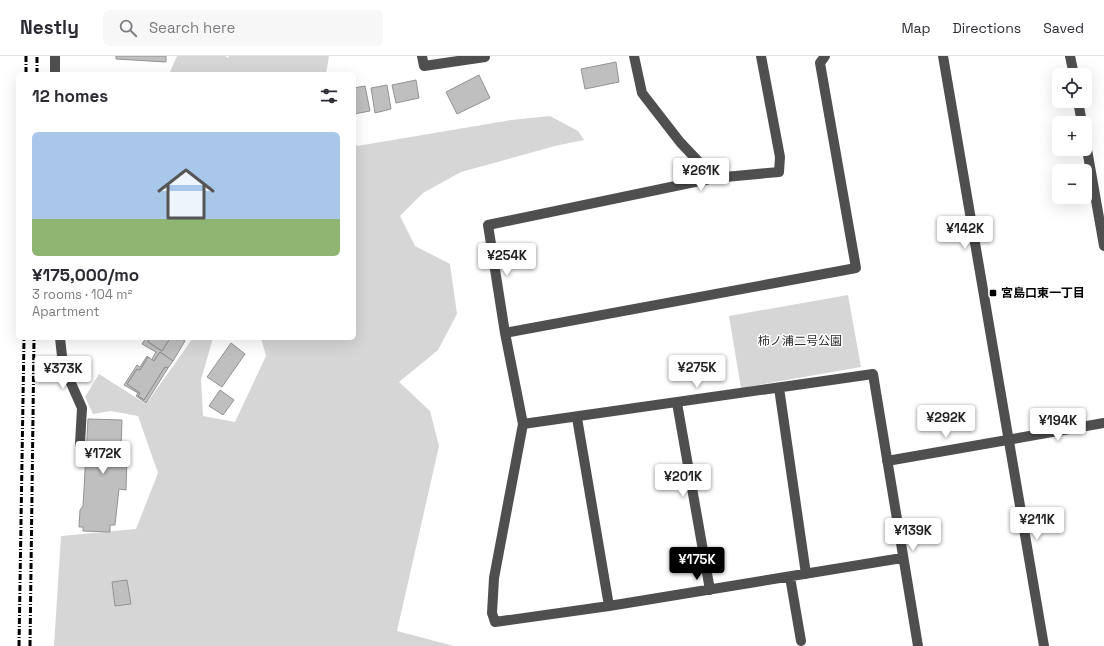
<!DOCTYPE html>
<html lang="en">
<head>
<meta charset="utf-8">
<style>
	:root { --surface:#fff; --page:#f7f7f7; --text:#2b2b33; --muted:#7c7c81; --line:#e1e1e2; --accent:#000 }
	body { margin:0; font-family:"Space Grotesk","Noto Sans JP",sans-serif; background:var(--page); color:var(--text); height:100vh; display:flex; flex-direction:column; font-size:15px; white-space:nowrap }
	* { box-sizing:border-box; margin:0 }
	p { font-size:13px; color:var(--muted) }
	.icon { flex:none; width:22px; height:22px; fill:none; stroke:currentColor; stroke-width:2; stroke-linecap:round; stroke-linejoin:round }
	.map { position:relative; flex:1; overflow:hidden }
	.drawer { position:absolute; left:16px; top:16px; width:340px; height:268px; display:flex; flex-direction:column; background:var(--surface); border-radius:6px; box-shadow:0 4px 16px #0002 }
	.drawer>* { flex:none }
	.buttons { position:absolute; left:1052px; top:12px; display:grid; gap:8px }
	.buttons a { display:grid; place-items:center; width:40px; height:40px; border-radius:6px; background:var(--surface); box-shadow:0 4px 16px #0002; font-size:20px }
	.price { position:absolute; translate:-50% -34px; padding:0 9px; border-radius:4px; background:#fff; color:#222; font-size:13px; line-height:26px; filter:drop-shadow(0 1px 2px #0008) }
	.price::after { content:''; position:absolute; left:50%; top:24px; width:12px; height:9px; margin-left:-6px; background:inherit; clip-path:polygon(0 0,100% 0,50% 100%) }
	.price.selected { background:var(--accent); color:#fff }
	ul { padding:0; list-style:none }
	li { display:grid; align-content:center; gap:8px; height:212px; padding:0 16px }
	li span { display:grid; place-items:center; height:124px; border-radius:6px; color:#555 }
	li>.icon { margin-inline-start:auto }
	span .icon { width:72px; height:72px; fill:#fffc; stroke-width:1 }
	li b { font-size:17px }
	h2 { display:flex; justify-content:space-between; align-items:center; height:48px; padding:0 16px; font-size:17px }
	header { display:flex; align-items:center; gap:24px; box-sizing:border-box; height:56px; padding:0 20px; background:var(--surface); border-bottom:1px solid var(--line) }
	header strong { font-size:19px }
	nav { display:flex; gap:22px; margin-inline-start:auto; font-size:14px }
	.search { width:280px; height:36px; background:var(--page); display:flex; align-items:center; gap:10px; box-sizing:border-box; padding:0 14px; border-radius:6px; color:var(--muted); font-size:15px }
	.map>svg:first-child { display:block }
	.green { fill:#d6d6d6 }
	.building { fill:#bfbfbf; stroke:#939393 }
	.lines { fill:none; stroke-linecap:round; stroke-linejoin:round }
	.minor { stroke:#4f4f4f; stroke-width:10 }
	.rail { stroke:#000; stroke-width:3; stroke-dasharray:6 2 1 2; stroke-linecap:butt }
	.poi-dot { fill:#000; stroke:#fff; stroke-width:1.5 }
	.labels { text-anchor:middle; stroke-width:3; stroke-linejoin:round; paint-order:stroke }
	.poi-label { font-size:12px; font-weight:bold; fill:#000; stroke:#fff; text-anchor:start }
	.park-label { font-size:12px; fill:#2d2d2d; stroke:#fff }
</style>
</head>
<body>
<header>
<strong>Nestly</strong>
<div class="search"><svg class="icon" aria-label="search" viewBox="0 0 24 24"><circle cx="10" cy="10" r="6"/><path d="M15 15l6 6"/></svg>Search here</div>
<nav><a>Map</a><a>Directions</a><a>Saved</a></nav>
</header>
<div class="map">
<svg width="1104" height="590" viewBox="0 0 1104 590">
	<rect width="100%" height="100%" fill="#fff"/>
	<!-- green -->
	<path class="green" d="M177,0H225L228,2L229,0H329L326,18H169Z
		M550,60L578,75L584,84L555,90L461,116L423,137L400,160L415,190L450,208L457,258L438,294L399,326L430,355L439,390L397,575L454,590H54L61,480L136,473L158,417L138,360L111,355L93,358L85,341L99,318L146,348L193,282H213L201,324L203,360L235,366L266,300L261,282H354V87L357,90L511,64Z
		M848,239L861,311L741,332L729,260Z"/>
	<!-- building -->
	<path class="building" d="M116,0H166V6L116,3Z
		M616,6L619,26L585,33L581,13Z
		M479,19L490,42L457,58L446,36Z
		M416,24L419,42L396,47L392,29Z
		M387,29L391,53L375,57L371,32Z
		M365,30L370,55L354,58V32Z
		M146,282H150L148,286L162,295L170,282L178,284L180,282L185,285L173,305L160,296L154,305L152,303L156,296L142,288Z
		M150,282H170L162,295L148,286Z
		M231,287L245,298L222,331L207,321Z
		M160,296L173,305L168,312L165,311L144,344L138,340L140,337L127,328L137,313L140,314L148,301L154,305Z
		M147,300L148,301L140,314L137,313L127,328L140,337L138,340L144,344L165,311L168,312L146,347L136,340L138,337L124,329L137,309L140,311Z
		M220,334L234,344L223,359L209,350Z
		M88,363L122,364L121,393L130,394L129,399H127L126,434L119,433L115,469H110V476L83,475V471H79L80,454L83,450Z
		M127,524L131,548L115,550L112,526Z"/>
	<g class="lines">
		<!-- minor -->
		<path class="minor" d="M422,0L424,10L485,1
			M634,0L642,37L680,86L714,122
			M761,0L780,101L779,116L714,122L488,169L505,277L523,368L494,522L492,557L495,566L609,550L902,502
			M943,0L1044,590
			M1070,0L1074,19
			M55,18V0
			M1078,45L1082,67
			M1085,82L1104,190
			M505,277L856,212L820,7L825,0
			M60,282L63,309L82,352L80,388
			M779,332L806,518
			M677,347L710,534
			M577,362L609,550
			M523,368L873,318L918,590
			M887,405L1104,367
			M790,521L801,585"/>
		<!-- rail -->
		<path class="rail" d="M26,0V18
			M37,18V0
			M19,590L24,282
			M30,590L34,282"/>
	</g>
	<!-- markers -->
	<rect class="poi-dot" x="989" y="233" width="8" height="8" rx="2"/>
	<g class="labels">
		<!-- poi labels -->
		<g class="poi-label">
			<text x="1001" y="241">宮島口東一丁目</text>
		</g>
		<!-- park labels -->
		<g class="park-label">
			<text x="800" y="289">柿ノ浦二号公園</text>
		</g>
	</g>
</svg>
<div class="buttons">
<a><svg class="icon" aria-label="locate" viewBox="0 0 24 24"><circle cx="12" cy="12" r="6"/><path d="M12 2v4M12 18v4M2 12h4M18 12h4"/></svg></a>
<a>+</a>
<a>−</a>
</div>
<b class="price" style="left:701px;top:136px">¥261K</b>
<b class="price" style="left:965px;top:194px">¥142K</b>
<b class="price" style="left:507px;top:221px">¥254K</b>
<b class="price" style="left:697px;top:333px">¥275K</b>
<b class="price" style="left:63px;top:334px">¥373K</b>
<b class="price" style="left:946px;top:383px">¥292K</b>
<b class="price" style="left:1058px;top:386px">¥194K</b>
<b class="price" style="left:103px;top:419px">¥172K</b>
<b class="price" style="left:683px;top:442px">¥201K</b>
<b class="price" style="left:1037px;top:485px">¥211K</b>
<b class="price" style="left:913px;top:496px">¥139K</b>
<b class="price selected" style="left:697px;top:525px">¥175K</b>
<section class="drawer">
<h2>12 homes<svg class="icon" aria-label="filters" viewBox="0 0 24 24"><path d="M4 7h16M4 17h16"/><circle cx="9" cy="7" r="2"/><circle cx="15" cy="17" r="2"/></svg></h2>
<ul>
<li><span style="background:linear-gradient(#a9c7e8 70%,#8fb573 0)"><svg class="icon" aria-label="home" viewBox="0 0 24 24"><path d="M3 11l9-7 9 7M6 9v11h12V9"/></svg></span><div><b>¥175,000/mo</b><p>3 rooms · 104 m²</p><p>Apartment</p></div></li>
</ul>
</section>
</div>
</body>
</html>
